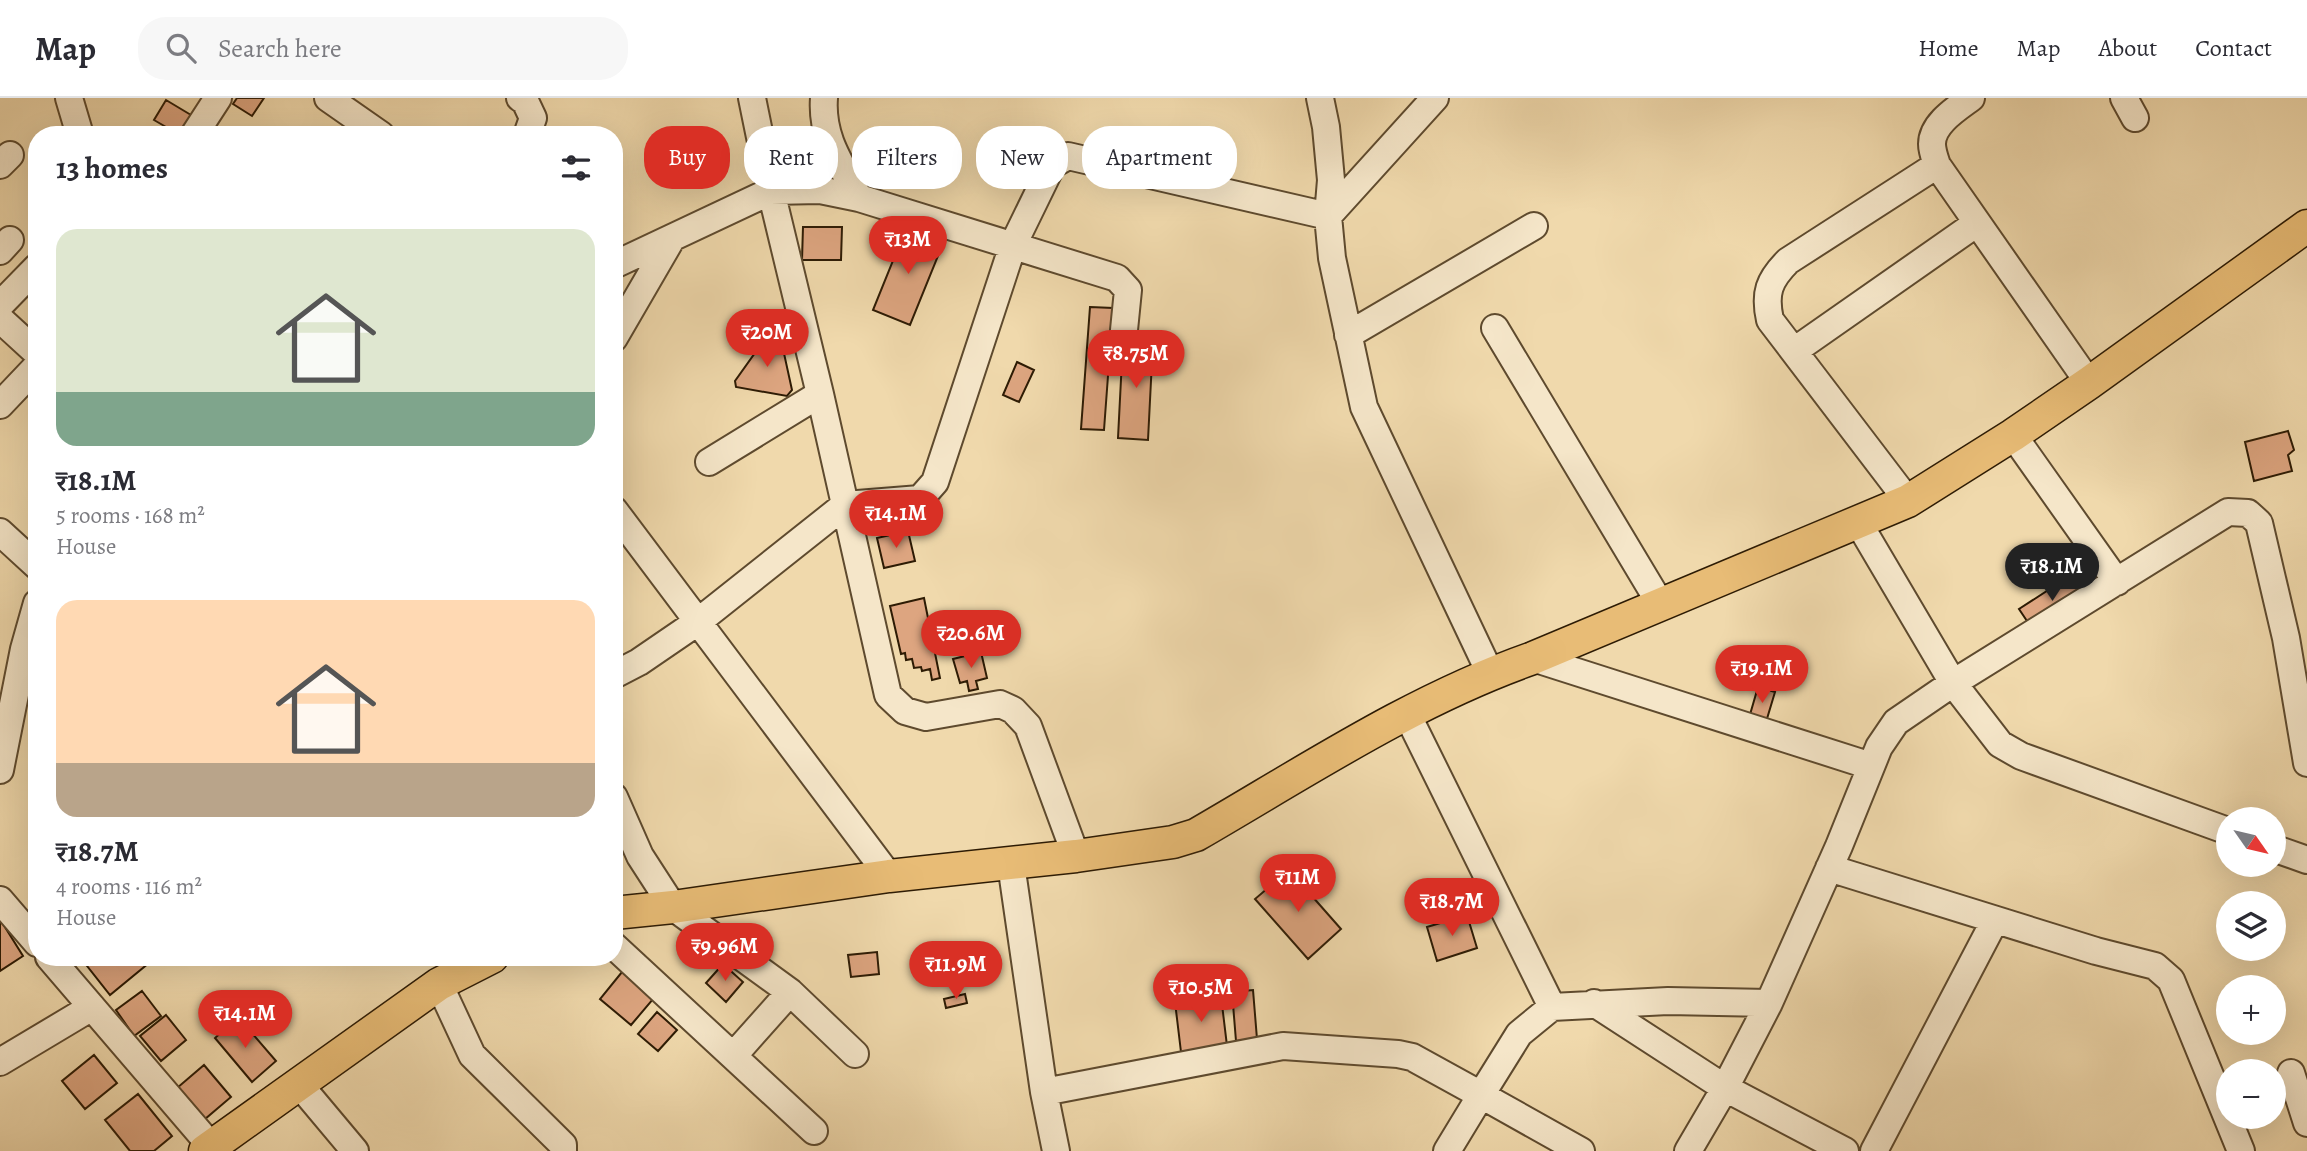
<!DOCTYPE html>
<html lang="en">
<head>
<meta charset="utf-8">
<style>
	:root { --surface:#fff; --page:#f7f7f7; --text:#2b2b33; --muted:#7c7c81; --line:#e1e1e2; --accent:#d93025 }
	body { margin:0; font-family:Alegreya,serif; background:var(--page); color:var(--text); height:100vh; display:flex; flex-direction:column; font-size:26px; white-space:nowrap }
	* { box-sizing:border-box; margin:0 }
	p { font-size:23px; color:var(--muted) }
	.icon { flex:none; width:38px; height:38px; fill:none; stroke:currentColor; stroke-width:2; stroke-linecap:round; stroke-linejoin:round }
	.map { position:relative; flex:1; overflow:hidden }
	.sheet { position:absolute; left:28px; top:28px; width:595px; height:840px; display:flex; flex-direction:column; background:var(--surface); border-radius:28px; box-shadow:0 7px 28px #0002 }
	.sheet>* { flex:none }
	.banner { position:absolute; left:644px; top:28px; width:665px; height:63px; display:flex; gap:14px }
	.needle { width:46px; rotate:124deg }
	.fabs { position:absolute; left:2216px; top:709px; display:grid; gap:14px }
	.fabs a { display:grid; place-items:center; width:70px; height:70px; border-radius:50%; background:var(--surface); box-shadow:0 7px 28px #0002; font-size:35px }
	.price { position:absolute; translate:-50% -60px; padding:0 16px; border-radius:24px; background:var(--accent); color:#fff; font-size:23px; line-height:46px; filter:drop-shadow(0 2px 4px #0008) }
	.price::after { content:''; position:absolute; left:50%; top:42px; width:21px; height:16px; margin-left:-10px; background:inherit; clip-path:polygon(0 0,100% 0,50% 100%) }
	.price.current { background:#222; color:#fff }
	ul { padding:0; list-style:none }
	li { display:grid; align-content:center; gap:14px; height:371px; padding:0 28px }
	li span { display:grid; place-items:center; height:217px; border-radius:21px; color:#555 }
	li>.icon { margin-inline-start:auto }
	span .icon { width:126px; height:126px; fill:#fffc; stroke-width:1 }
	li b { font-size:30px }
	h2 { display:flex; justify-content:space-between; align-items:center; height:84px; padding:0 28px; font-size:30px }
	.pill { padding:0 24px; border-radius:28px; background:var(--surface); box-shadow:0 7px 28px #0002; font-size:24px; line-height:63px }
	.pill.current { background:var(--accent); color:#fff }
	header { display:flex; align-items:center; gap:42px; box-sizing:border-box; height:98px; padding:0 35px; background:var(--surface); border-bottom:2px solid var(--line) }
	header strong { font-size:33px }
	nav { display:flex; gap:38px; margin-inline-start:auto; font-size:24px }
	.search { width:490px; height:63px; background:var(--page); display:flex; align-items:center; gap:18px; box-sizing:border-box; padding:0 24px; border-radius:28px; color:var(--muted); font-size:26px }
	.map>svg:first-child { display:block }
	.building { fill:#dda580; stroke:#2d1b04; stroke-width:2 }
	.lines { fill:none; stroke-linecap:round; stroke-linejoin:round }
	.minor-casing { stroke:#5e4a2e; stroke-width:30 }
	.major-casing { stroke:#2d1b04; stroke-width:35 }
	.minor { stroke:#f5e6c9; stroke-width:26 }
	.major { stroke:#e8bc76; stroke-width:32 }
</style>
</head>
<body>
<header>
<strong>Map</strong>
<div class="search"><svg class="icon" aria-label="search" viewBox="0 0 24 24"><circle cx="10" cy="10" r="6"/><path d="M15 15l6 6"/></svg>Search here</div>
<nav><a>Home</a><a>Map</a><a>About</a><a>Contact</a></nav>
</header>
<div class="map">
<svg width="2307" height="1053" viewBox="0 0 2307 1053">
	<rect width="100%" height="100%" fill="#f0d9ac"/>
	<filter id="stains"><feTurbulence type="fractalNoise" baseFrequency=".00286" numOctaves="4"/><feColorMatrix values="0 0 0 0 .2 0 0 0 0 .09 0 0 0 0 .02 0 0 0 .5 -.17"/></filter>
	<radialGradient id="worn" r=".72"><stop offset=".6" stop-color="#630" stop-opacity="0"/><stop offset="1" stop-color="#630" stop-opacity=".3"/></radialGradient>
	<!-- building -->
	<path class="building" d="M237,0H264L252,18L233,6Z
		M166,2L196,20L185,37H161L166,29L154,22Z
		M907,128L944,143L910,227L873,212Z
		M803,129H842L841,162H802Z
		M1090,209L1113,210L1104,332L1081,331Z
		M772,231L780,237L792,292L787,298L736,289L735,283Z
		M1123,242L1153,243L1148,342L1118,340Z
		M1017,264L1034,272L1019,304L1003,297Z
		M2288,333L2294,352L2288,357L2292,373L2254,383L2245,344Z
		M908,433L915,463L884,470L877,440Z
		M2070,478L2084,500L2033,532L2019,511Z
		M924,500L940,580L932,582L930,571L922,573L921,569L914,570L912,561L906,562L905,555L901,556L890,508Z
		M981,554L987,580L976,583L978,591L969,593L967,583L960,585L953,561Z
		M1758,589L1775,594L1766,624L1749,620Z
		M1289,772L1341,831L1308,861L1255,801Z
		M1467,817L1477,850L1437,863L1427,829Z
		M0,821L23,858L0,873Z
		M877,854L879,876L851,879L848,857Z
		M80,859H155V860L110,897Z
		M723,866L743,884L726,904L706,885Z
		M622,874L654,900L631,927L600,901Z
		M1253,892L1257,941L1236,943L1232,894Z
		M142,893L161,918L134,938L116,912Z
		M965,896L967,905L946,910L944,901Z
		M1221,898L1227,948L1181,954L1175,904Z
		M657,914L677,932L658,953L638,936Z
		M166,917L186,942L161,963L140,938Z
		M238,919L276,963L252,984L215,940Z
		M94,957L117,985L85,1011L62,983Z
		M204,967L231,999L205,1021L177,990Z
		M138,996L172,1038L154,1053H130L105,1022Z"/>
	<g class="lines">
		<!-- minor casing -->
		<g class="minor-casing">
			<path id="minor" d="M69,0L80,37
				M328,0L381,37
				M520,0L525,3L533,20L527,37
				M752,0L771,93L820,296L888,597L905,613L926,619L1000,606L1013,612L1028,628L1076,758
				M824,0C821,40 841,66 859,100
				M1320,0L1326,29L1331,82L1328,118L1332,160L1364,309L1490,575
				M1971,0C1956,11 1932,26 1932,46C1932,53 1935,61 1937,67L2089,285
				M2124,0L2135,20
				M194,37L218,0
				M0,67L10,57
				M0,153L10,142
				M614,167L771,93L820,92L859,100L1117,180L1128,192L1124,232
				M0,207L37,169
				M0,221L37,255
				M1495,230L1661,507
				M1348,237L1534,128
				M614,240L672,140
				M1794,253L1977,125
				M0,307L37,268
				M2013,337L2117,484
				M709,364L820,296
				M1908,403L1770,222C1764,195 1769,182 1788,163L1937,67
				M614,412L889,778
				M1858,424L1953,585L2000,646L2021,658L2228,733
				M0,434L37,468
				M1533,560L1871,668
				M614,577L639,564L699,523L845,407L920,401L935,384L1013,147L1052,67L1068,58L1328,118L1435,0
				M1407,616L1552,909
				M0,672L24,551L37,505
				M614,699L640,758L673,809L790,894L855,956
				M2273,750L2307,762
				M1011,766L1044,994L1056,1053
				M1829,770L2096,853L2155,868L2171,882L2241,1053
				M0,802L37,845
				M614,848L814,1033
				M49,859L211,1048
				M439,886L472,957L563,1047V1053
				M1594,905L1725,990L1845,1053
				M734,957L790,894
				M0,964L92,909
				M2291,975L2307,1025
				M298,985L355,1053
				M1044,994L1283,948L1398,956L1412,959L1481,997L1447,1053
				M1581,1053L1481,997L1519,936L1552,909L1668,903L1769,905L1839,748L1879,649L1896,624L1953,585L2228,414L2248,415L2259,425L2286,540L2307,665
				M1688,1053L1725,990L1769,905
				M1874,1053L1995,822"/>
		</g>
		<!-- major casing -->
		<g class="major-casing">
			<path id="major" d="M614,815L673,809L889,778L1076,758L1173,744L1196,737C1305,674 1413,602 1533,560L1908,403L2013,337L2089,285L2307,128
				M205,1053L439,886L492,859"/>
		</g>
		<!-- minor -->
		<use href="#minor" class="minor"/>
		<!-- major -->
		<use href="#major" class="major"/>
	</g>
	<rect width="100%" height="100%" filter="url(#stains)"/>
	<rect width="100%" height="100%" fill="url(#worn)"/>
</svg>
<div class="fabs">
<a><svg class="needle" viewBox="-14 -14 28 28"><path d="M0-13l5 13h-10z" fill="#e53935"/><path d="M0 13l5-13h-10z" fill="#7c7c81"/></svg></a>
<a><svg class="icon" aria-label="layers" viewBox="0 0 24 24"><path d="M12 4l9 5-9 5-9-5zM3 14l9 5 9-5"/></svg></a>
<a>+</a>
<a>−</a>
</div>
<b class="price" style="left:908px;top:178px">₹13M</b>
<b class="price" style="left:767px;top:271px">₹20M</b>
<b class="price" style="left:1136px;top:292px">₹8.75M</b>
<b class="price" style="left:896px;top:452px">₹14.1M</b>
<b class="price current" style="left:2052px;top:505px">₹18.1M</b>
<b class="price" style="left:971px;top:572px">₹20.6M</b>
<b class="price" style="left:1762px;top:607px">₹19.1M</b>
<b class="price" style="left:1298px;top:816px">₹11M</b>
<b class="price" style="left:1452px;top:840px">₹18.7M</b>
<b class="price" style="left:725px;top:885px">₹9.96M</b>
<b class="price" style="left:956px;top:903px">₹11.9M</b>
<b class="price" style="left:1201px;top:926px">₹10.5M</b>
<b class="price" style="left:245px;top:952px">₹14.1M</b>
<div class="banner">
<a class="pill current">Buy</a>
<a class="pill">Rent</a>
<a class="pill">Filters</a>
<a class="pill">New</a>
<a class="pill">Apartment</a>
</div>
<section class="sheet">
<h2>13 homes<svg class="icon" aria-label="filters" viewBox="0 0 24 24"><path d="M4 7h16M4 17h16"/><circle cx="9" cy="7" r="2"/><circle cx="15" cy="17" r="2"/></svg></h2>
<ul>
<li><span style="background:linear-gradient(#dfe7d0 75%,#7fa58c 0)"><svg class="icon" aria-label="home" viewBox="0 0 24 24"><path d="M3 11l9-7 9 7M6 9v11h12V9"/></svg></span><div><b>₹18.1M</b><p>5 rooms · 168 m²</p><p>House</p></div></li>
<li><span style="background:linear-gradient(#ffd9b3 75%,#b9a48a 0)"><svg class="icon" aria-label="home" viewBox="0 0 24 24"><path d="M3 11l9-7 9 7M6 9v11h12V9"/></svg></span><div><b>₹18.7M</b><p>4 rooms · 116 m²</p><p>House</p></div></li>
</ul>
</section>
</div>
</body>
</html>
